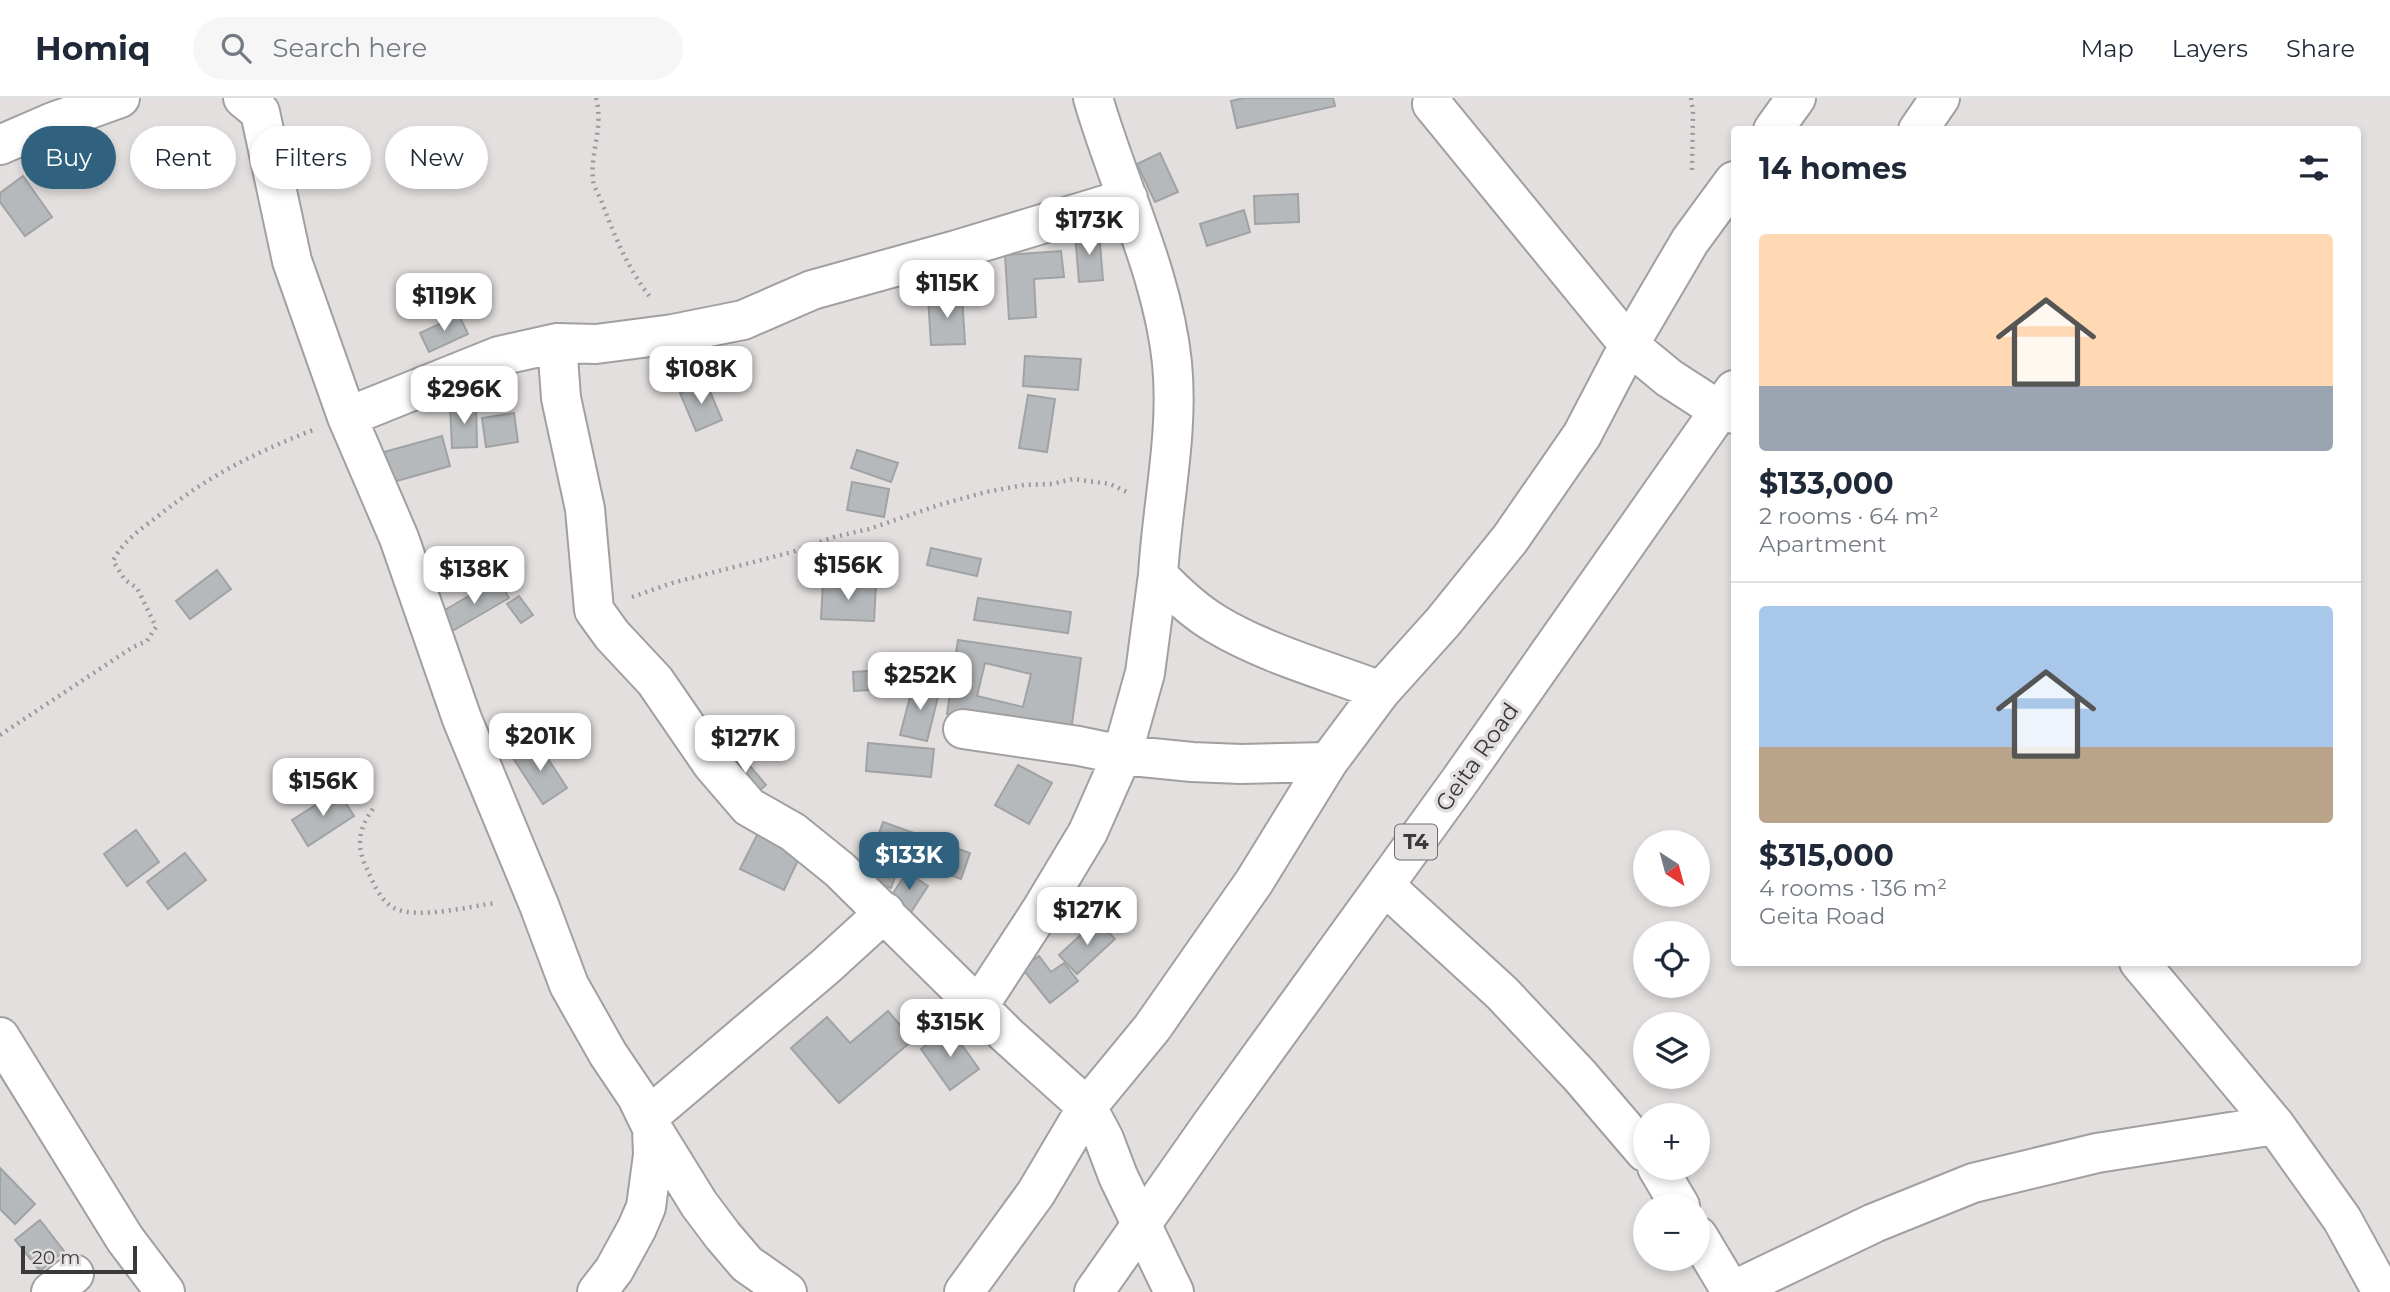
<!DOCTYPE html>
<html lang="en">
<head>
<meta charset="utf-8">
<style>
	:root { --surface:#fff; --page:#f6f6f7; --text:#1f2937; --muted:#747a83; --line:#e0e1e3; --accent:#30617f }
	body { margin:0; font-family:Montserrat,sans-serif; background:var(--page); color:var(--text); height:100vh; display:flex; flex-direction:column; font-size:26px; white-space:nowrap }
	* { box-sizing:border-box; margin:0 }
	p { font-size:23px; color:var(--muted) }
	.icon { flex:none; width:38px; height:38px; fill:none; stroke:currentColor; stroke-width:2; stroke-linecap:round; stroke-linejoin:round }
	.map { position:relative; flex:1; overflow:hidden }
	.drawer { position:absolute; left:1731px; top:28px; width:630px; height:840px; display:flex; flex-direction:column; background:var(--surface); border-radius:7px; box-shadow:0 4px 10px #0003 }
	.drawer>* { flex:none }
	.banner { position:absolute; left:21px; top:28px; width:665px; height:63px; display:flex; gap:14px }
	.needle { width:46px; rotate:144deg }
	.controls { position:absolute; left:1633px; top:732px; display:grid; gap:14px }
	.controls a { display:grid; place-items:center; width:77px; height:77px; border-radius:50%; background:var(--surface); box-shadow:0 4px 10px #0003; font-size:35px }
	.scale { position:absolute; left:21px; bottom:18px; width:116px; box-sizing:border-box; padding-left:7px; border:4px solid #3b3a3a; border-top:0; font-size:19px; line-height:24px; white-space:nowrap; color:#3b3a3a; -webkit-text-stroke:5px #e3dfdf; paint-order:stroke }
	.price { position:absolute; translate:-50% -60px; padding:0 16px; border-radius:14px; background:#fff; color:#222; font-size:23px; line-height:46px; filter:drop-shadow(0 2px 4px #0008) }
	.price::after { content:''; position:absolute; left:50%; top:42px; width:21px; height:16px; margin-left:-10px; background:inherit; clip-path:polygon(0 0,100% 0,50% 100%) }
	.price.on { background:var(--accent); color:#fff }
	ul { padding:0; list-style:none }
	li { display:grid; align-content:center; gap:14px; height:371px; padding:0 28px }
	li+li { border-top:2px solid var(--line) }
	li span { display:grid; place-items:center; height:217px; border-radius:7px; color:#555 }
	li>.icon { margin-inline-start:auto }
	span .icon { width:126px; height:126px; fill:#fffc; stroke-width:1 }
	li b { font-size:30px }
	h2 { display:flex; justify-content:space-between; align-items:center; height:84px; padding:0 28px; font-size:30px }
	.pill { padding:0 24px; border-radius:32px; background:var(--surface); box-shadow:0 4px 10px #0003; font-size:24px; line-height:63px }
	.pill.on { background:var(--accent); color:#fff }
	header { display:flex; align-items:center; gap:42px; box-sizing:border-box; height:98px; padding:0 35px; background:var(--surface); border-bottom:2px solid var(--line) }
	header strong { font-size:33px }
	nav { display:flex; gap:38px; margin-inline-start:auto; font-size:24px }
	.search { width:490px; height:63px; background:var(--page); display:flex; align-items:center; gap:18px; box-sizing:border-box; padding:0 24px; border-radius:38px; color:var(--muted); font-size:26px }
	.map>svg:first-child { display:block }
	.building { fill:#b6b9bb; stroke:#a0a2a4; stroke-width:2; fill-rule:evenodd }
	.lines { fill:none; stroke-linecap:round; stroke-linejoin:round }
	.minor-casing { stroke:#a29f9f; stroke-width:42 }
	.trunk-casing { stroke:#a29f9f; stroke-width:42 }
	.path { stroke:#9b9999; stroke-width:4.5; stroke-dasharray:2 5; stroke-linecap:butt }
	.minor { stroke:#fff; stroke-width:38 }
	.trunk { stroke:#fff; stroke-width:38 }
	.labels { text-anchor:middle; stroke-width:7; stroke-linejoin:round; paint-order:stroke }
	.shield { fill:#e3dfdf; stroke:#6d6c6c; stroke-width:2 }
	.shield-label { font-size:21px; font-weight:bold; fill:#3b3a3a }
	.street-label { font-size:23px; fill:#3b3a3a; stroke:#e3dfdf }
</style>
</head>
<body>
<header>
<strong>Homiq</strong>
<div class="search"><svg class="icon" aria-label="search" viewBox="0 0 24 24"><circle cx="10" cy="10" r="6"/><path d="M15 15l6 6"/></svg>Search here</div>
<nav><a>Map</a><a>Layers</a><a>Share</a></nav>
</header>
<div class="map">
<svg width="2390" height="1194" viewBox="0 0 2390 1194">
	<rect width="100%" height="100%" fill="#e3dfdf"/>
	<!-- building -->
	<path class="building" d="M1244,0H1333L1335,8L1237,30L1231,3Z
		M1160,55L1178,94L1155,104L1137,66Z
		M23,78L52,119L25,138L0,104V95Z
		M1298,96L1299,124L1255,126L1254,98Z
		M1244,112L1250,134L1207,148L1200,126Z
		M1099,134L1103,182L1079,184L1075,136Z
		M1061,153L1064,179L1034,181L1036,219L1009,221L1005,157Z
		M962,197L965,246L931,247L928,199Z
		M459,217L468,236L429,254L420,235Z
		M1025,258L1081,261L1078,292L1023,288Z
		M706,284L722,322L696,333L680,295Z
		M1028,297L1055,301L1047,354L1019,350Z
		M476,305L477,349L452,350L450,307Z
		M514,315L518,344L486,349L482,320Z
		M442,338L450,368L386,386L377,356Z
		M857,352L898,365L891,384L851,370Z
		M852,384L889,391L884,419L847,412Z
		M931,450L981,461L977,478L927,467Z
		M217,472L231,491L190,521L176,503Z
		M498,481L509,500L449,535L438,516Z
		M823,484L876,487L874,523L821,521Z
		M519,498L533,517L521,525L507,506Z
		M978,500L1071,514L1068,535L974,522Z
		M958,542L1081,560L1071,633L947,616ZM985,565L1031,576L1023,609L977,598Z
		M899,571L900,590L854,593L853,574Z
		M914,584L940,591L927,643L900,637Z
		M537,644L567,690L543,706L513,660Z
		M868,645L934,651L931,679L866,673Z
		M739,655L766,687L752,699L725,667Z
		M1018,667L1052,685L1029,726L995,707Z
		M338,693L354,718L308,748L292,722Z
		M883,724L970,755L961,781L902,760L891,790L863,780Z
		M136,732L159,764L127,788L104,756Z
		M758,735L801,756L784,792L740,771Z
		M185,755L206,782L168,811L147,784Z
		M907,774L928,788L911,814L890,800Z
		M1097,822L1115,841L1077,876L1059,857Z
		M1028,855L1033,862L1039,858L1051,874L1064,865L1078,883L1050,905L1017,864Z
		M888,913L913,942L839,1005L791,950L827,919L850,945Z
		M950,930L979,971L950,992L921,951Z
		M0,1070L35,1106L15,1126L0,1111Z
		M40,1122L64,1153L40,1173L15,1142Z"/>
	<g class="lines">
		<!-- minor casing -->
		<g class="minor-casing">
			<path id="minor" d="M243,0L260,14L292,163L347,319L399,440L462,621L539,807L569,887L608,956L637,999L652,1030L653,1057L646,1109L637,1130L614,1172L597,1194
				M1093,0C1118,87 1163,175 1172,265C1179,335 1162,407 1158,477C1175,495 1194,513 1216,526C1266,556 1326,572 1381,593
				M1432,6L1629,247L1669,280L1720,313L1734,316
				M1773,32L1796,0
				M0,47L53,24L120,0
				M557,245L561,300L585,411L594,512L612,537L655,583L712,666L749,709L793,734L840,772L1007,937L1087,1009L1104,1041L1118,1078L1174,1194
				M347,319L499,258L557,245L596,246L673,236L743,222L812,192L956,152L1128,100
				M963,631L1079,648L1122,657L1192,664L1241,666L1328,664
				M1385,788L1502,895L1580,978L1645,1054
				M2139,864L2275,1027L2342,1121L2382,1194
				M978,909L1040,814L1088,734L1122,657L1145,575L1158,477
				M0,939L125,1141L165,1194
				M648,1019L826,868L885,814
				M652,1030L699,1106L723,1138L747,1166L787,1194
				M1657,1069L1680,1108
				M1698,1138L1731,1193
				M51,1194L74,1176
				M964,1194L1036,1095L1087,1009L1152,930L1254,784L1328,664L1381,593L1443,524L1510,441L1582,337L1629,247L1690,143L1734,83
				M1730,1194L1874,1125L1973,1085L2097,1055L2275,1027"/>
		</g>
		<!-- trunk casing -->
		<g class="trunk-casing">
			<path id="trunk" d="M1918,32L1940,0
				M1094,1194L1211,1027L1459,684L1734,292"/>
		</g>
		<!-- path -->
		<path class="path" d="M596,0C604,28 590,54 593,82C594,90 600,99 603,107C615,140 629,172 650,199
			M1691,0L1693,13L1692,72
			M632,499L672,485L792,454L834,439L869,431L939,407L986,394L1024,387L1052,386L1073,381L1110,386L1129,395
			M0,637L133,549L147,543L156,529L137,490L125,482L113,463C123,443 141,431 158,418C210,377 252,356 313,332
			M373,711C358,731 356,749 367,771C373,784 380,803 394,810C417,822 471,808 496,805"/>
		<!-- minor -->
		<use href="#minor" class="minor"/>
		<!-- trunk -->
		<use href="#trunk" class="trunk"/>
	</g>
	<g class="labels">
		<!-- shield labels -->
		<rect class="shield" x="1395" y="726.5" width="42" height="35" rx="5"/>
		<g class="shield-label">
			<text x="1416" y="751">T4</text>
		</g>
		<!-- street labels -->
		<g class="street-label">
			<text transform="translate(1477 659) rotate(-55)" y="8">Geita Road</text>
		</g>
	</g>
</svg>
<div class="controls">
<a><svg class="needle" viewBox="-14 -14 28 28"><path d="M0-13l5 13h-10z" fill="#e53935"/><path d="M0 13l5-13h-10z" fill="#747a83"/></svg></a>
<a><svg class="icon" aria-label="locate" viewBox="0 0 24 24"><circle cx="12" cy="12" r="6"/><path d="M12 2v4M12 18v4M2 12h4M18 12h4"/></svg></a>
<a><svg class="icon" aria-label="layers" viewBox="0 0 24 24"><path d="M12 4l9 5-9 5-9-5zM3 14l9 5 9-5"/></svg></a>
<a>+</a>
<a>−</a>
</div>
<div class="scale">20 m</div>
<b class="price" style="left:1089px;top:159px">$173K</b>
<b class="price" style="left:947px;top:222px">$115K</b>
<b class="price" style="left:444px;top:235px">$119K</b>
<b class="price" style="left:701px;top:308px">$108K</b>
<b class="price" style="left:464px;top:328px">$296K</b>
<b class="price" style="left:848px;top:504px">$156K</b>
<b class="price" style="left:474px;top:508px">$138K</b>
<b class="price" style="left:920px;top:614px">$252K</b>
<b class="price" style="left:540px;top:675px">$201K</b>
<b class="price" style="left:745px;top:677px">$127K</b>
<b class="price" style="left:323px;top:720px">$156K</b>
<b class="price on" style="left:909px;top:794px">$133K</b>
<b class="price" style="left:1087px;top:849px">$127K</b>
<b class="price" style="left:950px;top:961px">$315K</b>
<div class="banner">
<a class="pill on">Buy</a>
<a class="pill">Rent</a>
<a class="pill">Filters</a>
<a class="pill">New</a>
</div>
<section class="drawer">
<h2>14 homes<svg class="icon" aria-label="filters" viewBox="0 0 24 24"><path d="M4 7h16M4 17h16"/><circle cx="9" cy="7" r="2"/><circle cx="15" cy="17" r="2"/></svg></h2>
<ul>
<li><span style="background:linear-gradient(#ffd9b3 70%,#9aa5b1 0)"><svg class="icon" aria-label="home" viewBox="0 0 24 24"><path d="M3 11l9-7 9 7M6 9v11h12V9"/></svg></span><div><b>$133,000</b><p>2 rooms · 64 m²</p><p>Apartment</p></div></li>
<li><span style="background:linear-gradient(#a9c7e8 65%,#b9a48a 0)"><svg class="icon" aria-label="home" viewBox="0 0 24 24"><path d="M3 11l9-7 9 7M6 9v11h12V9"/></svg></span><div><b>$315,000</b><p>4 rooms · 136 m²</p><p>Geita Road</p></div></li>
</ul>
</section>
</div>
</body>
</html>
